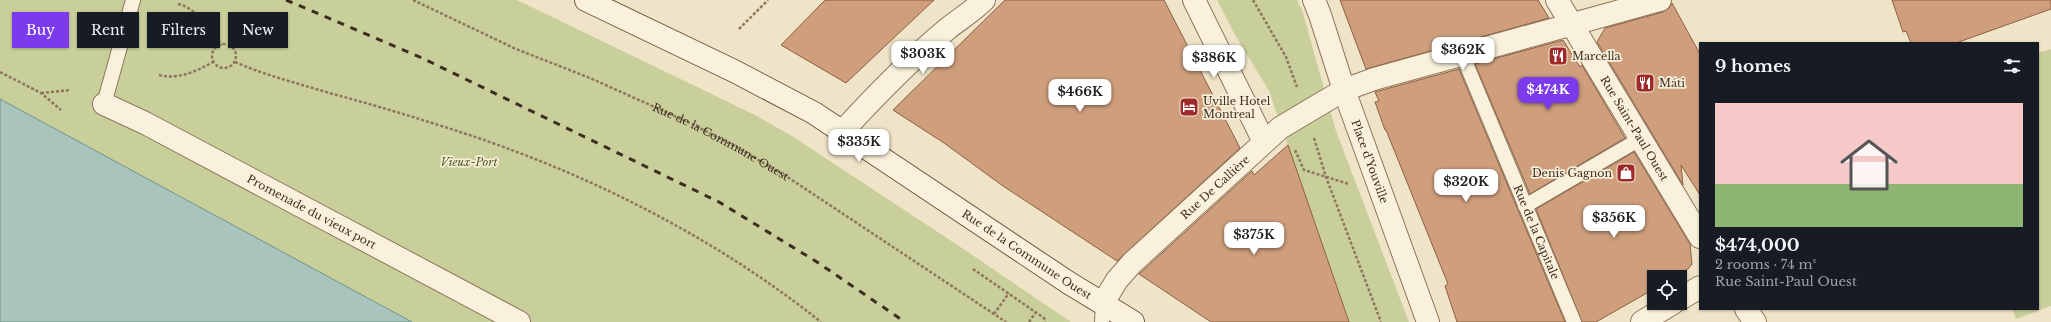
<!DOCTYPE html>
<html lang="en">
<head>
<meta charset="utf-8">
<style>
	:root { --surface:#171b24; --page:#242831; --text:#f1f3f6; --muted:#9ea1a6; --line:#363941; --accent:#7c3aed }
	body { margin:0; font-family:"Libre Baskerville",serif; background:var(--page); color:var(--text); height:100vh; display:flex; flex-direction:column; font-size:15px; white-space:nowrap }
	* { box-sizing:border-box; margin:0 }
	p { font-size:13px; color:var(--muted) }
	.icon { flex:none; width:22px; height:22px; fill:none; stroke:currentColor; stroke-width:2; stroke-linecap:round; stroke-linejoin:round }
	.map { position:relative; flex:1; overflow:hidden }
	.drawer { position:absolute; left:1699px; top:42px; width:340px; height:268px; display:flex; flex-direction:column; background:var(--surface); border-radius:0px; box-shadow:0 1px 3px #0004 }
	.drawer>* { flex:none }
	.guide { position:absolute; left:12px; top:12px; width:380px; height:36px; display:flex; gap:8px }
	.tools { position:absolute; left:1647px; top:270px; display:grid; gap:8px }
	.tools a { display:grid; place-items:center; width:40px; height:40px; border-radius:0px; background:var(--surface); box-shadow:0 1px 3px #0004; font-size:20px }
	.price { position:absolute; translate:-50% -34px; padding:0 9px; border-radius:8px; background:#fff; color:#222; font-size:13px; line-height:26px; filter:drop-shadow(0 1px 2px #0008) }
	.price::after { content:''; position:absolute; left:50%; top:24px; width:12px; height:9px; margin-left:-6px; background:inherit; clip-path:polygon(0 0,100% 0,50% 100%) }
	.price.selected { background:var(--accent); color:#fff }
	ul { padding:0; list-style:none }
	li { display:grid; align-content:center; gap:8px; height:212px; padding:0 16px }
	li+li { border-top:1px solid var(--line) }
	li span { display:grid; place-items:center; height:124px; border-radius:0px; color:#555 }
	li>.icon { margin-inline-start:auto }
	span .icon { width:72px; height:72px; fill:#fffc; stroke-width:1 }
	li b { font-size:17px }
	h2 { display:flex; justify-content:space-between; align-items:center; height:48px; padding:0 16px; font-size:17px }
	.tag { padding:0 14px; border-radius:0px; background:var(--surface); box-shadow:0 1px 3px #0004; font-size:14px; line-height:36px }
	.tag.selected { background:var(--accent); color:#fff }
	.map>svg:first-child { display:block }
	.green { fill:#c9cf9b }
	.water { fill:#a9c4bc; stroke:#6f938a }
	.building { fill:#cf9f7d; stroke:#8d5f41 }
	.lines { fill:none; stroke-linecap:round; stroke-linejoin:round }
	.lane-casing { stroke:#8d765c; stroke-width:16 }
	.street-casing { stroke:#8d765c; stroke-width:24 }
	.secondary-casing { stroke:#6f573f; stroke-width:24 }
	.path { stroke:#8d765c; stroke-width:2.5; stroke-dasharray:3 2; stroke-linecap:butt }
	.lane { stroke:#faf1dc; stroke-width:14 }
	.street { stroke:#faf1dc; stroke-width:22 }
	.secondary { stroke:#faf1dc; stroke-width:22 }
	.rail { stroke:#3d2e20; stroke-width:3; stroke-dasharray:7 7; stroke-linecap:butt }
	.labels { text-anchor:middle; stroke-width:3.5; stroke-linejoin:round; paint-order:stroke }
	.poi-label { font-size:11px; fill:#3d2e20; stroke:#f7eed8; text-anchor:start }
	.street-label { font-size:11px; fill:#3d2e20; stroke:#f7eed8 }
	.park-label { font-size:11px; font-style:italic; fill:#4d5a26; stroke:#f7eed8 }
</style>
</head>
<body>
<div class="map">
<svg width="2051" height="322" viewBox="0 0 2051 322">
	<rect width="100%" height="100%" fill="#f0e4c8"/>
	<!-- green -->
	<path class="green" d="M0,0H517L755,115L792,136L959,246L1071,322H412L0,99Z
		M1217,0H1297L1303,13L1336,131L1409,322H1349L1269,91L1235,35Z
		M2051,49V306L2016,319L2012,309H2038V53Z"/>
	<!-- water -->
	<path class="water" d="M0,99L412,322H0Z"/>
	<!-- building -->
	<path class="building" d="M825,0H934L846,83L781,45Z
		M1005,0H1164L1240,148L1117,261L1003,186L944,143L893,110Z
		M1340,0H1538L1549,18L1366,69Z
		M1892,0H2051V9L1956,43H1911L1906,31L1903,32Z
		M1672,3L1700,54V195L1681,165L1683,185L1597,42L1605,28L1663,12L1669,8Z
		M1563,40L1580,67L1582,65L1625,138L1530,194L1475,64Z
		M1459,69L1518,210L1565,322H1457L1445,286L1448,284L1386,130H1385L1375,102L1379,101L1375,92Z
		M1288,145L1349,322H1211L1139,274L1252,171L1254,175Z
		M1634,152L1690,244L1692,264L1688,269L1674,277H1654V289L1596,322H1582L1536,209Z"/>
	<g class="lines">
		<!-- lane casing -->
		<g class="lane-casing">
			<g id="lane">
				<path id="s2" d="M1462,54L1574,322"/>
				<path d="M104,104L133,0"/>
				<path d="M1525,206L1640,139"/>
				<path d="M1102,322L1103,303"/>
			</g>
		</g>
		<!-- street casing -->
		<g class="street-casing">
			<g id="street">
				<path d="M1194,0L1264,142"/>
				<path id="s3" d="M1314,0L1320,15L1344,90L1428,322"/>
				<path id="s4" d="M1557,0L1700,237"/>
				<path id="s5" d="M104,104L145,123L519,322"/>
				<path d="M842,132C874,97 909,61 946,30C958,20 972,12 984,0"/>
				<path d="M1680,299L1700,287"/>
				<path id="s6" d="M1103,303L1117,280L1132,263L1280,128L1344,90L1374,79L1660,0"/>
				<path d="M1746,309L1755,322"/>
				<path d="M1642,322L1673,303"/>
			</g>
		</g>
		<!-- secondary casing -->
		<g class="secondary-casing">
			<g id="secondary">
				<path id="s7" d="M586,0L734,71L814,113L1069,283L1133,322"/>
			</g>
		</g>
		<!-- path -->
		<g class="path">
			<path id="s1" d="M413,0L516,49L590,78L690,123L738,148L789,178L1006,322"/>
			<path d="M1253,0L1286,57L1297,87"/>
			<path d="M178,4C197,8 211,31 222,45"/>
			<path d="M739,29L768,0"/>
			<circle cx="224" cy="56" r="12"/>
			<path d="M235,62C267,76 300,84 333,94C374,105 414,117 454,130C585,172 713,236 821,322"/>
			<path d="M0,72L41,93L61,110"/>
			<path d="M159,75C178,80 197,71 213,62"/>
			<path d="M41,93L70,90"/>
			<path d="M1314,138L1326,177L1381,322"/>
			<path d="M1295,150L1304,170L1349,184"/>
			<path d="M973,269L1044,318L1045,322"/>
			<path d="M994,314L1009,293"/>
			<path d="M1029,322L1036,312"/>
		</g>
		<!-- lane -->
		<use href="#lane" class="lane"/>
		<!-- street -->
		<use href="#street" class="street"/>
		<!-- secondary -->
		<use href="#secondary" class="secondary"/>
		<!-- rail -->
		<path class="rail" d="M286,0L422,58L719,202L817,262L905,322"/>
	</g>
	<!-- icons -->
	<defs>
		<g id="restaurant-square" transform="scale(1)"><rect x="-9" y="-9" width="18" height="18" rx="4" fill="#9e2a2b" stroke="#f7eed8"/><path d="M-5-6h1v4h1v-4h1v4h1v-4h1v5L-1.5 .5V6h-2V.5L-5-1ZM5-6V6H3V1.5H1.5Q1.5-4 5-6Z" fill="#fff"/></g>
		<g id="hotel-square" transform="scale(1)"><rect x="-9" y="-9" width="18" height="18" rx="4" fill="#9e2a2b" stroke="#f7eed8"/><path d="M-6-4.5h1.5V1H6V5H4.5V3h-9V5H-6ZM-4 0a1.8 1.8 0 1 1 3.6 0ZM.5 0V-2.5h3Q6-2.5 6 0Z" fill="#fff"/></g>
		<g id="shop-square" transform="scale(1)"><rect x="-9" y="-9" width="18" height="18" rx="4" fill="#9e2a2b" stroke="#f7eed8"/><path d="M-5-2.5h2.3a2.7 3.5 0 0 1 5.4 0H5L5.5 6h-11ZM-1.5-2.5h3a1.5 2.3 0 0 0-3 0Z" fill="#fff"/></g>
	</defs>
	<g fill-rule="evenodd">
		<use href="#restaurant-square" x="1558" y="56"/>
		<use href="#restaurant-square" x="1645" y="83"/>
		<use href="#hotel-square" x="1189" y="107"/>
		<use href="#shop-square" x="1626" y="173"/>
	</g>
	<g class="labels">
		<!-- poi labels -->
		<g class="poi-label">
			<text x="1572" y="60">Marcella</text>
			<text x="1659" y="87">Máti</text>
			<text x="1203" y="105">Uville Hotel<tspan x="1203" dy="13">Montreal</tspan></text>
			<text x="1612" y="177" text-anchor="end">Denis Gagnon</text>
		</g>
		<!-- street labels -->
		<g class="street-label">
			<text dy="4" stroke="none"><textPath href="#s4" startOffset="150">Rue Saint-Paul Ouest</textPath></text>
			<text dy="4" stroke="none"><textPath href="#s1" startOffset="339">Rue de la Commune Ouest</textPath></text>
			<text dy="4" stroke="none"><textPath href="#s3" startOffset="171">Place d'Youville</textPath></text>
			<text dy="4" stroke="none"><textPath href="#s6" startOffset="162">Rue De Callière</textPath></text>
			<text dy="4" stroke="none"><textPath href="#s5" startOffset="234">Promenade du vieux port</textPath></text>
			<text dy="4" stroke="none"><textPath href="#s2" startOffset="193">Rue de la Capitale</textPath></text>
			<text dy="4" stroke="none"><textPath href="#s7" startOffset="510">Rue de la Commune Ouest</textPath></text>
		</g>
		<!-- park labels -->
		<g class="park-label">
			<text x="469" y="166">Vieux-Port</text>
		</g>
	</g>
</svg>
<div class="tools">
<a><svg class="icon" aria-label="locate" viewBox="0 0 24 24"><circle cx="12" cy="12" r="6"/><path d="M12 2v4M12 18v4M2 12h4M18 12h4"/></svg></a>
</div>
<b class="price" style="left:1463px;top:71px">$362K</b>
<b class="price" style="left:923px;top:75px">$303K</b>
<b class="price" style="left:1214px;top:79px">$386K</b>
<b class="price selected" style="left:1548px;top:111px">$474K</b>
<b class="price" style="left:1080px;top:113px">$466K</b>
<b class="price" style="left:859px;top:163px">$335K</b>
<b class="price" style="left:1466px;top:203px">$320K</b>
<b class="price" style="left:1614px;top:239px">$356K</b>
<b class="price" style="left:1254px;top:256px">$375K</b>
<div class="guide">
<a class="tag selected">Buy</a>
<a class="tag">Rent</a>
<a class="tag">Filters</a>
<a class="tag">New</a>
</div>
<section class="drawer">
<h2>9 homes<svg class="icon" aria-label="filters" viewBox="0 0 24 24"><path d="M4 7h16M4 17h16"/><circle cx="9" cy="7" r="2"/><circle cx="15" cy="17" r="2"/></svg></h2>
<ul>
<li><span style="background:linear-gradient(#f6c9c9 65%,#8fb573 0)"><svg class="icon" aria-label="home" viewBox="0 0 24 24"><path d="M3 11l9-7 9 7M6 9v11h12V9"/></svg></span><div><b>$474,000</b><p>2 rooms · 74 m²</p><p>Rue Saint-Paul Ouest</p></div></li>
</ul>
</section>
</div>
</body>
</html>
